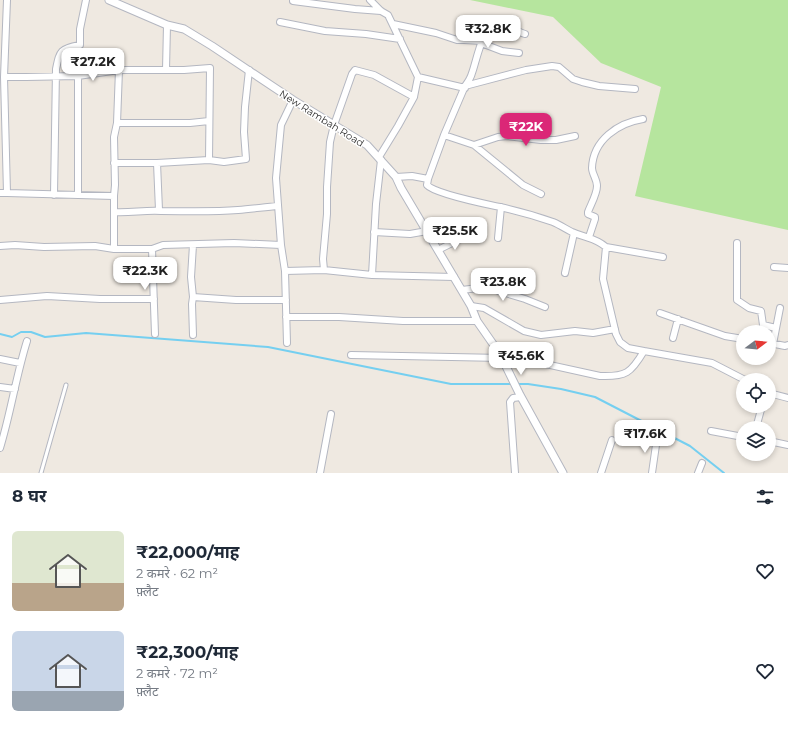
<!DOCTYPE html>
<html lang="hi">
<head>
<meta charset="utf-8">
<style>
	:root { --surface:#fff; --page:#f6f6f7; --text:#1f2937; --muted:#747a83; --accent:#db2777 }
	body { margin:0; font-family:Montserrat,"Noto Sans Devanagari",sans-serif; background:var(--page); color:var(--text); height:100vh; display:flex; flex-direction:column; font-size:15px; white-space:nowrap }
	* { box-sizing:border-box; margin:0 }
	p { font-size:13px; color:var(--muted) }
	.icon { flex:none; width:22px; height:22px; fill:none; stroke:currentColor; stroke-width:2; stroke-linecap:round; stroke-linejoin:round }
	.map { position:relative; height:473px; overflow:hidden }
	.drawer { display:flex; flex-direction:column; background:var(--surface); flex:1 }
	.drawer>* { flex:none }
	.needle { width:26px; rotate:74deg }
	.fabs { position:absolute; left:736px; top:325px; display:grid; gap:8px }
	.fabs a { display:grid; place-items:center; width:40px; height:40px; border-radius:50%; background:var(--surface); box-shadow:0 2px 6px #0003; font-size:20px }
	.price { position:absolute; translate:-50% -34px; padding:0 9px; border-radius:8px; background:#fff; color:#222; font-size:13px; line-height:26px; filter:drop-shadow(0 1px 2px #0008) }
	.price::after { content:''; position:absolute; left:50%; top:24px; width:12px; height:9px; margin-left:-6px; background:inherit; clip-path:polygon(0 0,100% 0,50% 100%) }
	.price.active { background:var(--accent); color:#fff }
	ul { padding:0; list-style:none }
	li { display:flex; align-items:center; gap:12px; height:100px; padding:0 12px }
	li span { display:grid; place-items:center; flex:none; width:112px; height:80px; border-radius:6px; color:#555 }
	li>.icon { margin-inline-start:auto }
	span .icon { width:48px; height:48px; fill:#fffc; stroke-width:1 }
	li b { font-size:17px }
	h2 { display:flex; justify-content:space-between; align-items:center; height:48px; padding:0 12px; font-size:17px }
	.map>svg:first-child { display:block }
	.green { fill:#b6e59e }
	.lines { fill:none; stroke-linecap:round; stroke-linejoin:round }
	.stream { stroke:#75cff0; stroke-width:2 }
	.service-casing { stroke:#b4b7c1; stroke-width:5 }
	.minor-casing { stroke:#b4b7c1; stroke-width:8 }
	.tertiary-casing { stroke:#b4b7c1; stroke-width:9 }
	.service { stroke:#fff; stroke-width:3 }
	.minor { stroke:#fff; stroke-width:6 }
	.tertiary { stroke:#fff; stroke-width:7 }
	.labels { text-anchor:middle; stroke-width:3; stroke-linejoin:round; paint-order:stroke }
	.street-label { font-size:10px; fill:#2e2e2e; stroke:#fff }
</style>
</head>
<body>
<div class="map">
<svg width="788" height="473" viewBox="0 0 788 473">
	<rect width="100%" height="100%" fill="#efe9e1"/>
	<!-- green -->
	<path class="green" d="M470,0H788V230L635,196L661,87L601,63L553,17Z"/>
	<g class="lines">
		<!-- stream -->
		<path class="stream" d="M0,334L12,337L21,332H31L45,337L86,333L268,347L451,384H513
			M518,384H528L561,389L595,397L690,446L724,473"/>
		<!-- service casing -->
		<g class="service-casing">
			<path id="service" d="M41,473L66,385"/>
		</g>
		<!-- minor casing -->
		<g class="minor-casing">
			<path id="minor" d="M370,0L381,11L388,15L418,77L414,97L398,126L379,157
				M293,1L355,9L381,11
				M280,22L325,31L366,34L400,39
				M393,24L436,33L457,40H464L482,41
				M481,43L502,51L519,53
				M166,70L167,25
				M4,77H26L78,76
				M418,77L465,88
				M465,86C468,82 471,77 472,73C476,63 483,24 496,23C502,23 518,32 525,34
				M293,100L281,125L276,178L281,245L285,271L324,270L372,275L454,277
				M117,123H190L209,121
				M444,135L474,145L523,185L541,194
				M474,145L498,137L507,136L541,140H556L575,136
				M114,163H157L209,160L224,162L246,159L244,132L245,107L249,70
				M157,163L159,210
				M396,177L412,176L428,179L444,135L465,86L526,70L552,66L559,67L573,79L582,82L599,86L635,89
				M428,179L427,185C435,194 486,204 500,207C518,211 536,216 553,222C560,225 566,229 572,232C585,238 594,237 606,247L603,279L616,334L620,342L628,348L644,351
				M0,193H7L4,77L7,0
				M7,193L114,196V249H152L163,245L234,243L281,245
				M54,195L56,69C60,50 60,49 80,45V29L86,0
				M78,195V76L119,70H184L210,68L209,160
				M114,196L115,185L114,137L117,123L119,70
				M114,212C130,213 145,210 161,211C187,211 212,212 238,210C252,209 265,207 278,206
				M374,232L410,234L427,231
				M589,237L595,219V217L588,214V212C591,204 597,194 597,186C597,179 592,174 592,168C593,140 618,123 643,119
				M498,238L501,207
				M737,243V300L749,308L761,311L763,325L776,328
				M193,245L191,277L193,297L192,304L193,335
				M0,246L15,245L44,247L95,246L114,249
				M606,247L663,257
				M152,249L155,334
				M438,250L464,237
				M774,267L788,268
				M324,270L323,259L327,214V187L330,142L334,125L352,74L355,70L374,75L414,97
				M285,271L287,343
				M565,273L574,233
				M372,275L376,204L381,160
				M462,290L486,287L525,299L545,307
				M193,297L236,300H286
				M0,300L47,296L100,299H154
				M471,306L484,308L524,331L541,335L575,331L593,333L615,329
				M660,313L725,336L743,339
				M286,317H339L403,321H477
				M673,338L678,319
				M770,343L785,346L788,345
				M773,344L780,308
				M500,354L600,376C626,377 631,373 644,351L712,363L745,380
				M351,355L502,358
				M0,359L20,363
				M0,387L15,389
				M769,393L788,398
				M756,428L762,406
				M711,431L743,437
				M769,441L788,445
				M0,448C11,412 16,376 27,341
				M320,473L331,414
				M515,473L510,402L513,398L521,397
				M601,473L612,440
				M652,473L657,438
				M698,473L702,463"/>
		</g>
		<!-- tertiary casing -->
		<g class="tertiary-casing">
			<path id="tertiary" d="M109,0L167,25L184,29L212,46L293,100L367,145L396,177L401,188L471,306L477,321L500,354L520,395L563,473"/>
		</g>
		<!-- service -->
		<use href="#service" class="service"/>
		<!-- minor -->
		<use href="#minor" class="minor"/>
		<!-- tertiary -->
		<use href="#tertiary" class="tertiary"/>
	</g>
	<g class="labels">
		<!-- street labels -->
		<g class="street-label">
			<text transform="translate(322 118) rotate(32)" y="4">New Rambah Road</text>
		</g>
	</g>
</svg>
<div class="fabs">
<a><svg class="needle" viewBox="-14 -14 28 28"><path d="M0-13l5 13h-10z" fill="#e53935"/><path d="M0 13l5-13h-10z" fill="#747a83"/></svg></a>
<a><svg class="icon" aria-label="locate" viewBox="0 0 24 24"><circle cx="12" cy="12" r="6"/><path d="M12 2v4M12 18v4M2 12h4M18 12h4"/></svg></a>
<a><svg class="icon" aria-label="layers" viewBox="0 0 24 24"><path d="M12 4l9 5-9 5-9-5zM3 14l9 5 9-5"/></svg></a>
</div>
<b class="price" style="left:488px;top:49px">₹32.8K</b>
<b class="price" style="left:93px;top:82px">₹27.2K</b>
<b class="price active" style="left:526px;top:147px">₹22K</b>
<b class="price" style="left:455px;top:251px">₹25.5K</b>
<b class="price" style="left:145px;top:291px">₹22.3K</b>
<b class="price" style="left:503px;top:302px">₹23.8K</b>
<b class="price" style="left:521px;top:376px">₹45.6K</b>
<b class="price" style="left:645px;top:454px">₹17.6K</b>
</div>
<section class="drawer">
<h2>8 घर<svg class="icon" aria-label="filters" viewBox="0 0 24 24"><path d="M4 7h16M4 17h16"/><circle cx="9" cy="7" r="2"/><circle cx="15" cy="17" r="2"/></svg></h2>
<ul>
<li><span style="background:linear-gradient(#dfe7d0 65%,#b9a48a 0)"><svg class="icon" aria-label="home" viewBox="0 0 24 24"><path d="M3 11l9-7 9 7M6 9v11h12V9"/></svg></span><div><b>₹22,000/माह</b><p>2 कमरे · 62 m²</p><p>फ़्लैट</p></div><svg class="icon" aria-label="heart" viewBox="0 0 24 24"><path d="M12 20l-8-8c-3-5 5-10 8-4 3-6 11-1 8 4z"/></svg></li>
<li><span style="background:linear-gradient(#c9d6e8 75%,#9aa5b1 0)"><svg class="icon" aria-label="home" viewBox="0 0 24 24"><path d="M3 11l9-7 9 7M6 9v11h12V9"/></svg></span><div><b>₹22,300/माह</b><p>2 कमरे · 72 m²</p><p>फ़्लैट</p></div><svg class="icon" aria-label="heart" viewBox="0 0 24 24"><path d="M12 20l-8-8c-3-5 5-10 8-4 3-6 11-1 8 4z"/></svg></li>
</ul>
</section>
</body>
</html>
